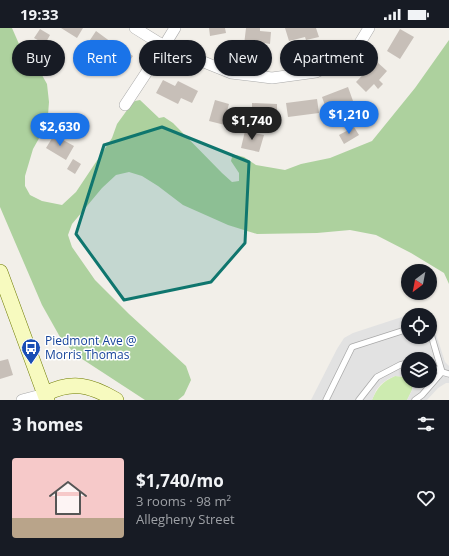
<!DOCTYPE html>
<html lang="en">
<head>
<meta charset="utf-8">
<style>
	:root { --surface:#171b24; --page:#20242c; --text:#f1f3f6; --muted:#9ea1a6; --accent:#1a73e8 }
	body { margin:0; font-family:"Open Sans",sans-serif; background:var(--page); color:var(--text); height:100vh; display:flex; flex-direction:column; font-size:15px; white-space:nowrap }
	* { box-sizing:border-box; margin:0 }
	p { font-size:13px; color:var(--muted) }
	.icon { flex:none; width:22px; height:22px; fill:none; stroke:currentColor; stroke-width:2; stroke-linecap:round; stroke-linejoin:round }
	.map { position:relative; height:372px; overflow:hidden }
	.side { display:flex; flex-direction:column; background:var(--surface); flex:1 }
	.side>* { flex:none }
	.guide { position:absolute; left:12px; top:12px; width:425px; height:36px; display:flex; gap:8px }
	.needle { width:26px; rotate:212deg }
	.tools { position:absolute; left:401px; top:236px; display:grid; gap:8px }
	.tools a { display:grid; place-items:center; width:36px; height:36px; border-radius:50%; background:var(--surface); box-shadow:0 1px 3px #0004; font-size:20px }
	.price { position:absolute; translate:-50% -34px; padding:0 9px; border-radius:14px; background:var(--accent); color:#fff; font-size:13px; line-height:26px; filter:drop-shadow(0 1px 2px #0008) }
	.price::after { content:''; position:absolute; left:50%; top:24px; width:12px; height:9px; margin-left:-6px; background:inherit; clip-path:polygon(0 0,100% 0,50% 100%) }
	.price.current { background:#222; color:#fff }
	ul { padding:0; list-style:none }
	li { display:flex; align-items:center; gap:12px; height:100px; padding:0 12px }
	li span { display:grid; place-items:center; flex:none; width:112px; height:80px; border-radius:4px; color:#555 }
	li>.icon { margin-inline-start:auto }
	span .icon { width:48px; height:48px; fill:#fffc; stroke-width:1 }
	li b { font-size:17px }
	h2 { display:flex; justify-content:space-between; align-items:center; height:48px; padding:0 12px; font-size:17px }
	.pill { padding:0 14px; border-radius:18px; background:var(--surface); box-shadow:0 1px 3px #0004; font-size:14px; line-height:36px }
	.pill.current { background:var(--accent); color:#fff }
	.status { display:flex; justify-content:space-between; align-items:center; height:28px; padding:0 20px; background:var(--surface); direction:ltr }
	.status svg { height:11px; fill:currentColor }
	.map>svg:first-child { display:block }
	.grass { fill:#cdebb0 }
	.forest { fill:#add19e }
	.parking { fill:#e2e2e2 }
	.building { fill:#c7bfb8 }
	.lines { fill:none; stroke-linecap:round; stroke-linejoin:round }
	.lane-casing { stroke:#a9a9a9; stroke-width:7 }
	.street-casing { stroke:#a9a9a9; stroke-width:12 }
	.secondary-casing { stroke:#707d05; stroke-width:16 }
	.lane { stroke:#fff; stroke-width:5.5 }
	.street { stroke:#fff; stroke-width:11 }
	.secondary { stroke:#f7fabf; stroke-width:15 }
	.marked { fill:#0f766e; fill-opacity:0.2; stroke:#0f766e; stroke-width:3; stroke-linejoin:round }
	.labels { text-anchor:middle; stroke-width:3; stroke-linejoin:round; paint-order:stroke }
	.transit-label { font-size:12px; fill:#164399; stroke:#fff; text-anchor:start }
</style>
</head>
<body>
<div class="status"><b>19:33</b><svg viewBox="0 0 49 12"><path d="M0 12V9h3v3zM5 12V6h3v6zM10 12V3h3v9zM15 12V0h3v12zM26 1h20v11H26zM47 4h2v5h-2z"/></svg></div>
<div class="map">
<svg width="449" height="372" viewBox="0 0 449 372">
	<rect width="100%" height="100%" fill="#f2efe9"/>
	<!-- grass -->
	<path class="grass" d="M395,348L408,349V353H413L412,362L407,372H372C377,360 382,354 395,348Z"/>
	<!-- forest -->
	<path class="forest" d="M0,0H12L19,16L38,40L47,56L49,74L48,87L42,105L33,121L25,148V158L30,167L42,173L62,177L76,164L112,110L117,96L130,78L135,73L140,72L159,90L164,89L173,95L222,145L232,154L239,153V145L231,133L232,129L236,127L244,129L256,137L285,142L301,136L330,130L372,113L415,60L449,12V256L444,245L411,225L376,207L350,202L317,205L257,206L228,197L183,177L158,158L142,148L129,144L116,147L102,160L72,196L68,207L72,219L95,252L129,286L186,338L191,352L184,367L178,372H145L76,327L60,309L42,277L0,179Z"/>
	<!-- parking -->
	<path class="parking" d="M428,281L445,334L449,338V355H446L438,360L427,372H407L412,362L413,353H430V331H408V349L395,348L388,351L381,356L376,362L372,372H311L337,321L344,310L353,305L408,287V309H430V287H409Z"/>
	<!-- building -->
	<path class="building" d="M61,0H83L77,10Z
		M209,0H225L226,5L210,8Z
		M246,0H260V3L271,4L270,16L259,14L258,19L244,17Z
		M285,0H316L319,9L306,12L305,9L289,13Z
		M40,1L50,7L45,16L34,10Z
		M400,1L414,9L400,31L387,23Z
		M96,3L111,14L103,25L88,15Z
		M118,18L133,28L126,38L111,29Z
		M79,25L89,31L83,39L73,33Z
		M105,33L112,37L107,46L100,41Z
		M376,33L387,43L379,52L383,56L378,61L374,56L366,64L356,54Z
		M163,52L175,58L178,53L198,63L192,75L181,70L178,76L156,65Z
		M348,59L353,73L327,83L322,69Z
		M317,71L319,85L288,89L286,75Z
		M215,72L229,76L227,83L240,86L237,100L209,93Z
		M252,75L277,76V91L252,90Z
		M354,99L359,107L344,116L339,107Z
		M245,103L264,107L259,124L241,120Z
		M54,107L74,118L66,132L46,120Z
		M73,131L81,136L75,146L67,141Z
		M8,331L13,347L0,351V333Z"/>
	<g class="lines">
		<!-- lane casing -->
		<g class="lane-casing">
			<path id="lane" d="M430,338L442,344L449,346
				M326,372L352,319L408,301
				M359,372L377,349L400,337L408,335
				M415,372L422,367L442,344L430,303"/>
		</g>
		<!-- street casing -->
		<g class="street-casing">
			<path id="street" d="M135,0L164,18L231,45L272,50L316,44L352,28L369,0
				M125,77L164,18L175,0
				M22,372L45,366"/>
		</g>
		<!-- secondary casing -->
		<g class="secondary-casing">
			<path id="secondary" d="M0,244L47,372
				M45,366C72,352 91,357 116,372"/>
		</g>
		<!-- lane -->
		<use href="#lane" class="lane"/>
		<!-- street -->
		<use href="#street" class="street"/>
		<!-- secondary -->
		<use href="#secondary" class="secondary"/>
	</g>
	<!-- marked area -->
	<path class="marked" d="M162,99L249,134L245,215L211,254L124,272L76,206L104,117Z"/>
	<!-- icons -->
	<defs>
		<g id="bus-pin" transform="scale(1)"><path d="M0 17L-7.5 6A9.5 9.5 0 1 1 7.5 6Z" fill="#1a4fb4" stroke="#fff"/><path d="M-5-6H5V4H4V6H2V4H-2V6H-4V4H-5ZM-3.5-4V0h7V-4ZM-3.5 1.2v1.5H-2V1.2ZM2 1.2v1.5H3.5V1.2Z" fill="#fff"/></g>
	</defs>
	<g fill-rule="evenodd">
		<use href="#bus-pin" x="31" y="320"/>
	</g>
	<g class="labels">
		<!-- transit labels -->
		<g class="transit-label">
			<text x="45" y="317">Piedmont Ave @<tspan x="45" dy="14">Morris Thomas</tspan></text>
		</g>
	</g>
</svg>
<div class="tools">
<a><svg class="needle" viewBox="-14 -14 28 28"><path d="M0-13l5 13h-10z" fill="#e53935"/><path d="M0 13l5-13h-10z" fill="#9ea1a6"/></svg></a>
<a><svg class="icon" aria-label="locate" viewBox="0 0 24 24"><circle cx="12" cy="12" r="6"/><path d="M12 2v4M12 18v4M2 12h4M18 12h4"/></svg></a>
<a><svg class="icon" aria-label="layers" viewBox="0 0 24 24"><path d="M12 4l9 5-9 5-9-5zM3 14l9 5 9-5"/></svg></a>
</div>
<b class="price" style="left:349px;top:107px">$1,210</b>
<b class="price current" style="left:252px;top:113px">$1,740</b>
<b class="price" style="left:60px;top:119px">$2,630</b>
<div class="guide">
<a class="pill">Buy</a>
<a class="pill current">Rent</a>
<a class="pill">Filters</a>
<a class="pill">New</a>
<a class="pill">Apartment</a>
</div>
</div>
<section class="side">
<h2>3 homes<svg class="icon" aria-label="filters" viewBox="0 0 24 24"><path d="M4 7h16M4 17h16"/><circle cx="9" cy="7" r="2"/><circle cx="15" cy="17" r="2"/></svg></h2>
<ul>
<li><span style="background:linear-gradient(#f6c9c9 75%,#b9a48a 0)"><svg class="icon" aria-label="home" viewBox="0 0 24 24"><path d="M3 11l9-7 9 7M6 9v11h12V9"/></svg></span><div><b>$1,740/mo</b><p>3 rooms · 98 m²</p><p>Allegheny Street</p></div><svg class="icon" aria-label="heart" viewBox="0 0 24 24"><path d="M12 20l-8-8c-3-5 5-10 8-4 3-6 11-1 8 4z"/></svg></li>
</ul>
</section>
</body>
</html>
